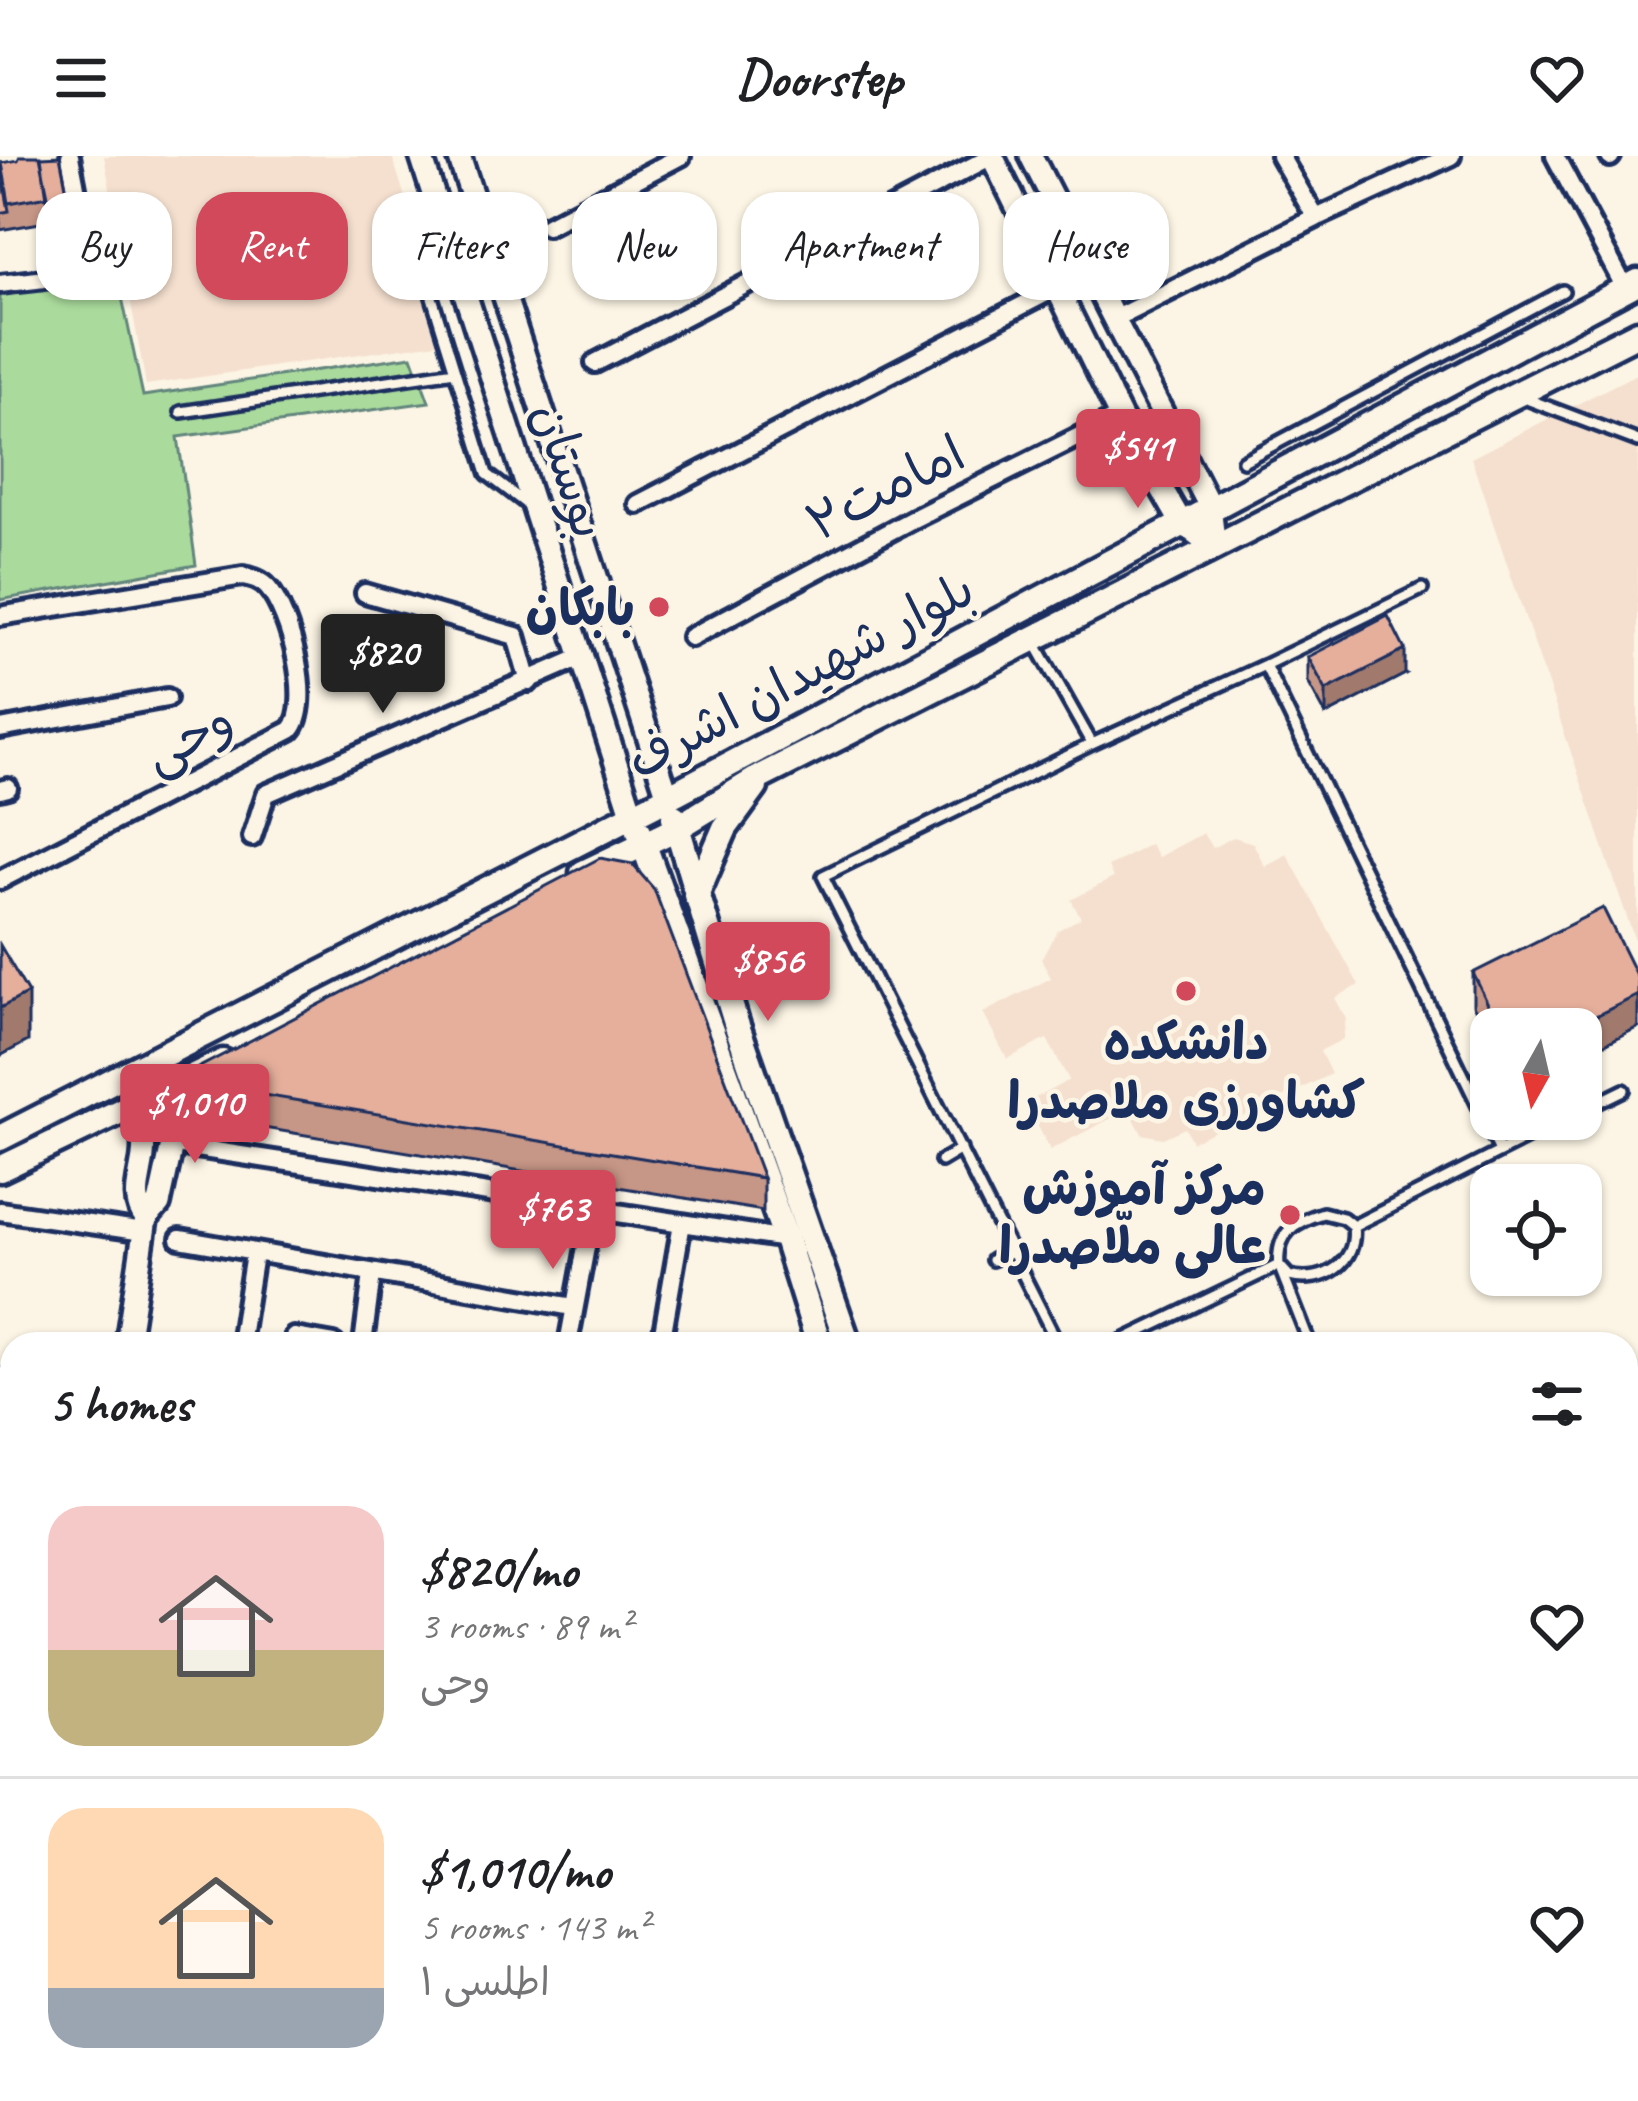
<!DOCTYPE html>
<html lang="en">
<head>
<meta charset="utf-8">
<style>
	:root { --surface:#fff; --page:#f6f6f6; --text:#202124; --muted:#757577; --line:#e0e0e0; --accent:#d1495b }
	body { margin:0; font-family:Caveat,"Playpen Sans Arabic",sans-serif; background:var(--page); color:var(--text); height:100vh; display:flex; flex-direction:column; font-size:45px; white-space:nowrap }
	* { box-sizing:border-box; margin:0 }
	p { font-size:39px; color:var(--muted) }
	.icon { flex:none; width:66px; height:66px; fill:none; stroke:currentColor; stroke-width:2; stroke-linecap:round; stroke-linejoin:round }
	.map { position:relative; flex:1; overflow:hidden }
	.sheet { position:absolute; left:0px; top:1176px; width:1638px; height:771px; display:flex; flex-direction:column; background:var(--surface); border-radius:36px 36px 0 0; box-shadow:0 3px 9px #0004 }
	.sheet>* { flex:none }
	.top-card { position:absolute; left:36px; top:36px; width:1566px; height:108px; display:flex; gap:24px }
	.needle { width:78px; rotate:188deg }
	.tools { position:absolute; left:1470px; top:852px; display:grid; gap:24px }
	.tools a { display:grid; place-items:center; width:132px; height:132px; border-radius:24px; background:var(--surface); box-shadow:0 3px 9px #0004; font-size:60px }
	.price { position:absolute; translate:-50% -102px; padding:0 27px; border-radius:12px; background:var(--accent); color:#fff; font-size:39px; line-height:78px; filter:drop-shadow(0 3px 6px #0008) }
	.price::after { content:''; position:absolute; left:50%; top:72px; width:36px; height:27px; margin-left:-18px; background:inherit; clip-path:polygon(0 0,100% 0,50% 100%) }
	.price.current { background:#222; color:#fff }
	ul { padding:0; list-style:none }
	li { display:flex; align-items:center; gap:36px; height:300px; padding:0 48px }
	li+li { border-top:3px solid var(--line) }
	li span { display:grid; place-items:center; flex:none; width:336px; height:240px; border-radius:36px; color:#555 }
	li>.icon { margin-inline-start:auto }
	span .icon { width:144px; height:144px; fill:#fffc; stroke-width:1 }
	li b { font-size:51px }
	h2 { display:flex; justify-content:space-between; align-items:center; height:144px; padding:0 48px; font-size:51px }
	.chip { padding:0 42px; border-radius:36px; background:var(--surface); box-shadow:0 3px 9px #0004; font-size:42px; line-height:108px }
	.chip.current { background:var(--accent); color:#fff }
	header { display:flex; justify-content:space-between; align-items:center; height:156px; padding:0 48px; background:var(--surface); font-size:54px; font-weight:600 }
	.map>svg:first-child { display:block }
	.built { fill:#f5e0cf }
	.green { fill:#aadb9c; stroke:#62857d; stroke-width:3 }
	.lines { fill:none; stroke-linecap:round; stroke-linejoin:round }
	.service-casing { stroke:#1b2f5e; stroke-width:18 }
	.minor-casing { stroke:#1b2f5e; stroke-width:26 }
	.tertiary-casing { stroke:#1b2f5e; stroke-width:30 }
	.secondary-casing { stroke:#1b2f5e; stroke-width:33 }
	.service { stroke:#fcf5e5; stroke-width:9 }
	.minor { stroke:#fcf5e5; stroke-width:16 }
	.tertiary { stroke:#fcf5e5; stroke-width:21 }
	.secondary { stroke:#fcf5e5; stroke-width:24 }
	.wall { fill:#c69686; stroke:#1b2f5e; stroke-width:3 }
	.shaded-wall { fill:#a17a6d; stroke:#1b2f5e; stroke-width:3 }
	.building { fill:#e6af9c; stroke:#1b2f5e; stroke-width:3 }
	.poi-dot { fill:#d1495b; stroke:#fcf5e5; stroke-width:4.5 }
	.labels { text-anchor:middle; stroke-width:9; stroke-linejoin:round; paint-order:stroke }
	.street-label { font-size:51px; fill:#1b2f5e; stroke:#fcf5e5 }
	.poi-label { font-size:51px; font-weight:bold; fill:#1b2f5e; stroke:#fcf5e5; text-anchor:end }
</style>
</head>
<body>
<header><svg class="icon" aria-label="menu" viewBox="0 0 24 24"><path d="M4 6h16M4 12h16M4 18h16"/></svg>Doorstep<svg class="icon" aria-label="heart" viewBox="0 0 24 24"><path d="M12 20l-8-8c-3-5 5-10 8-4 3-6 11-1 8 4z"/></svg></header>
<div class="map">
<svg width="1638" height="1945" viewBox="0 0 1638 1945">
	<rect width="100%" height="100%" fill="#fcf5e5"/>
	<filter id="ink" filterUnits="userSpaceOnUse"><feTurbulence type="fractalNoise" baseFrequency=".00833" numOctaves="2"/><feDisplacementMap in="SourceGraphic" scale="24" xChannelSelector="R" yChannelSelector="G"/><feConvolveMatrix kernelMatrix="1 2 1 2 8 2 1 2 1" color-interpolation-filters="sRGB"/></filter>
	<g filter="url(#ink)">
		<!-- built -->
		<path class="built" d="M104,0H392L451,185L146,229Z
			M1638,217V794L1471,302Z
			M1203,677L1212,692L1234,681L1253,687L1265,710L1287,698L1359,829L1335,842L1346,862L1343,883L1320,895L1331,918L1192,986L1185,972L1163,982L1142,978L1129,953L1050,994L1026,947L1069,924L1047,883L1007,903L983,857L1051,822L1041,803L1058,774L1081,762L1071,744L1113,722L1108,711L1150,688L1158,701Z
			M1638,1515V1945H1120L1117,1935H1626V1521Z"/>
		<!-- green -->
		<path class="green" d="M116,113L143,240L412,200L429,246L178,281L196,409L0,444V134Z"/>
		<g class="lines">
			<!-- service casing -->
			<g class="service-casing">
				<path id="service" d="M444,82L427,125L487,318L529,350
					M1524,242L1638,285
					M181,256L455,215
					M1243,305L1563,135
					M1033,483L1092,588L823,720L1058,1188
					M1265,509L1422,433
					M1092,588L1265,509L1500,995
					M1581,955L1624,934
					M941,1005L961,993
					M1323,1057L1343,1062L1353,1070C1358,1107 1324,1129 1289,1120L1279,1109C1276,1077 1295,1065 1323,1057Z
					M1353,1070L1565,963
					M992,1104L1012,1096
					M1115,1188L1279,1109L1310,1188
					M1626,1581L1638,1575
					M1626,1619L1638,1614
					M1318,1935L1322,1945
					M1356,1935L1358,1945"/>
			</g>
			<!-- minor casing -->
			<g class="minor-casing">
				<path id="minor" d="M1280,0L1316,62
					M1555,0L1625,132
					M1610,1L1611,0
					M547,70L681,0
					M0,128C20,125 48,125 67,117C96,105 74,26 70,0
					M1114,163L1316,62L1451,0
					M595,207L992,0
					M638,348L1056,132
					M365,437L516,480L529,526
					M0,460L243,420C253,422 261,424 268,432C290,457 314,548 291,574L0,724
					M691,481L913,363L1120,260
					M0,573L167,542
					M0,634L8,632
					M252,681L266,638L584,500
					M170,988L786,1083
					M0,1055L144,1076
					M180,1083L573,1151
					M294,1181L334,1188
					M240,1188L254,1098
					M363,1188L372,1118
					M568,1188L593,1053
					M661,1188L682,1067
					M0,1223L12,1225
					M0,1401L12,1403
					M0,1572L12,1574
					M0,1740L12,1742
					M755,1935L762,1945
					M978,1935L985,1945"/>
			</g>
			<!-- tertiary casing -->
			<g class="tertiary-casing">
				<path id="tertiary" d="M421,0L632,657
					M459,0L668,641
					M992,0L1120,260L1181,366L1215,392
					M1031,0L1210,351L1215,392
					M124,954C169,988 119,1031 146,1063
					M127,1188L146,1063L159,1048L186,925
					M114,1935L167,1945
					M9,1945L12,1924
					M477,1945L492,1935"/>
			</g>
			<!-- secondary casing -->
			<g class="secondary-casing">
				<path id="secondary" d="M674,661L736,867L848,1188
					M639,675L786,1083L819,1188
					M583,717L677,672L762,620L1638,177
					M696,739L725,672L755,631
					M0,982L668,641L1638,126
					M0,1013L223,906
					M1068,1935L1071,1945
					M1106,1935L1109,1945"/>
			</g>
			<!-- service -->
			<use href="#service" class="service"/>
			<!-- minor -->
			<use href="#minor" class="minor"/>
			<!-- tertiary -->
			<use href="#tertiary" class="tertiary"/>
			<!-- secondary -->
			<use href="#secondary" class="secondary"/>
		</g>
		<!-- wall -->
		<path class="wall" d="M2,7L69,46V62L0,74Z
			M1308,501L1405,518L1326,559L1308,526Z
			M1473,817L1638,871L1581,900V873H1491V887L1473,849Z
			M194,914L763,1022V1055L198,961L194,947Z
			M759,1935H830V1945H759Z"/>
		<!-- shaded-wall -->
		<path class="shaded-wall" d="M1405,494V518L1326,559V534Z
			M28,837V885L0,900V852Z
			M1638,839V871L1581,900V873H1569Z
			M821,1935H830V1945H807Z"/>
		<!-- building -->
		<path class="building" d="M20,0H40L48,40L9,47L2,7L18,4Z
			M60,0L69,46L48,48L41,1Z
			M0,16H2L9,55L0,57Z
			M1388,460L1405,494L1326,534L1308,501Z
			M600,702L632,708L654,733L763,1022L198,928L194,914Z
			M1603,752L1638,823V839L1569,873H1500L1473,817Z
			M0,789L28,837L0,852Z
			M522,1935H565L568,1939L560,1945H507Z
			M771,1935H821L807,1945H768L774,1940Z"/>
	</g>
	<!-- markers -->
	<g class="poi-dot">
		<circle cx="659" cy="451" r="12"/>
		<circle cx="1186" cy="835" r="12"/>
		<circle cx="1290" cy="1059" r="12"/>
	</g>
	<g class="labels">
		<!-- street labels -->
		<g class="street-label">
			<text transform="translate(571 314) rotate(72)" y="18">بوستان</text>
			<text transform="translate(885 331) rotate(-27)" y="18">امامت۲</text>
			<text transform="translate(800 518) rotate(-28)" y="18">بلوار شهیدان اشرف</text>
			<text transform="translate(188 580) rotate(-27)" y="18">وحی</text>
		</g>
		<!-- poi labels -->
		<g class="poi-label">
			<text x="635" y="469">بابکان</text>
			<text x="1186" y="903" text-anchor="middle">دانشکده<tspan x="1186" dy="59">کشاورزی ملاصدرا</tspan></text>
			<text x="1266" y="1048">مرکز آموزش<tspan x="1266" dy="59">عالی ملّاصدرا</tspan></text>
		</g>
	</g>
</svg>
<div class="tools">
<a><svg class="needle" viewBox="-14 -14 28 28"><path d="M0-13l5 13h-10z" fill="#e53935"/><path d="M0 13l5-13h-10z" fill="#757577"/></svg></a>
<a><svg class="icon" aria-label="locate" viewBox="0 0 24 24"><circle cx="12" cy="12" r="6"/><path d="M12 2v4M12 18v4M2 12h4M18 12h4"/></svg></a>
</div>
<b class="price" style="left:1138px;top:355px">$541</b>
<b class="price current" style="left:383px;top:560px">$820</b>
<b class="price" style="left:768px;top:868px">$856</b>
<b class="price" style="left:195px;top:1010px">$1,010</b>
<b class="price" style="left:553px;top:1116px">$763</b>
<div class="top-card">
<a class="chip">Buy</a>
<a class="chip current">Rent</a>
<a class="chip">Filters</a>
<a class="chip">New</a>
<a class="chip">Apartment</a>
<a class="chip">House</a>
</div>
<section class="sheet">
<h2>5 homes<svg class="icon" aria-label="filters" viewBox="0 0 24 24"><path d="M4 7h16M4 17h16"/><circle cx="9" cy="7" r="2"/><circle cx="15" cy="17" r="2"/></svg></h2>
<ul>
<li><span style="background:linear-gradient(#f6c9c9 60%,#c2b280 0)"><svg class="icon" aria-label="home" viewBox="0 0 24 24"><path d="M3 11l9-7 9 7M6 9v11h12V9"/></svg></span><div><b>$820/mo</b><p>3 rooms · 89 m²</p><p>وحی</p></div><svg class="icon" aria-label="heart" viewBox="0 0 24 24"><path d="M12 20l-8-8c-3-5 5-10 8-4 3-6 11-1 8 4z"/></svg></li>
<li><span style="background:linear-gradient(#ffd9b3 75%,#9aa5b1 0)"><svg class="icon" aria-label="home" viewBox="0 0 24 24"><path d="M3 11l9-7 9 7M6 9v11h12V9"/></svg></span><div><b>$1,010/mo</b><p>5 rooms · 143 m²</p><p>اطلسی ۱</p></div><svg class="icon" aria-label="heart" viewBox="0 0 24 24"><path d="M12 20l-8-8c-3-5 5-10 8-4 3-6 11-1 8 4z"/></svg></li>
</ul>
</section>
</div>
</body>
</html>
